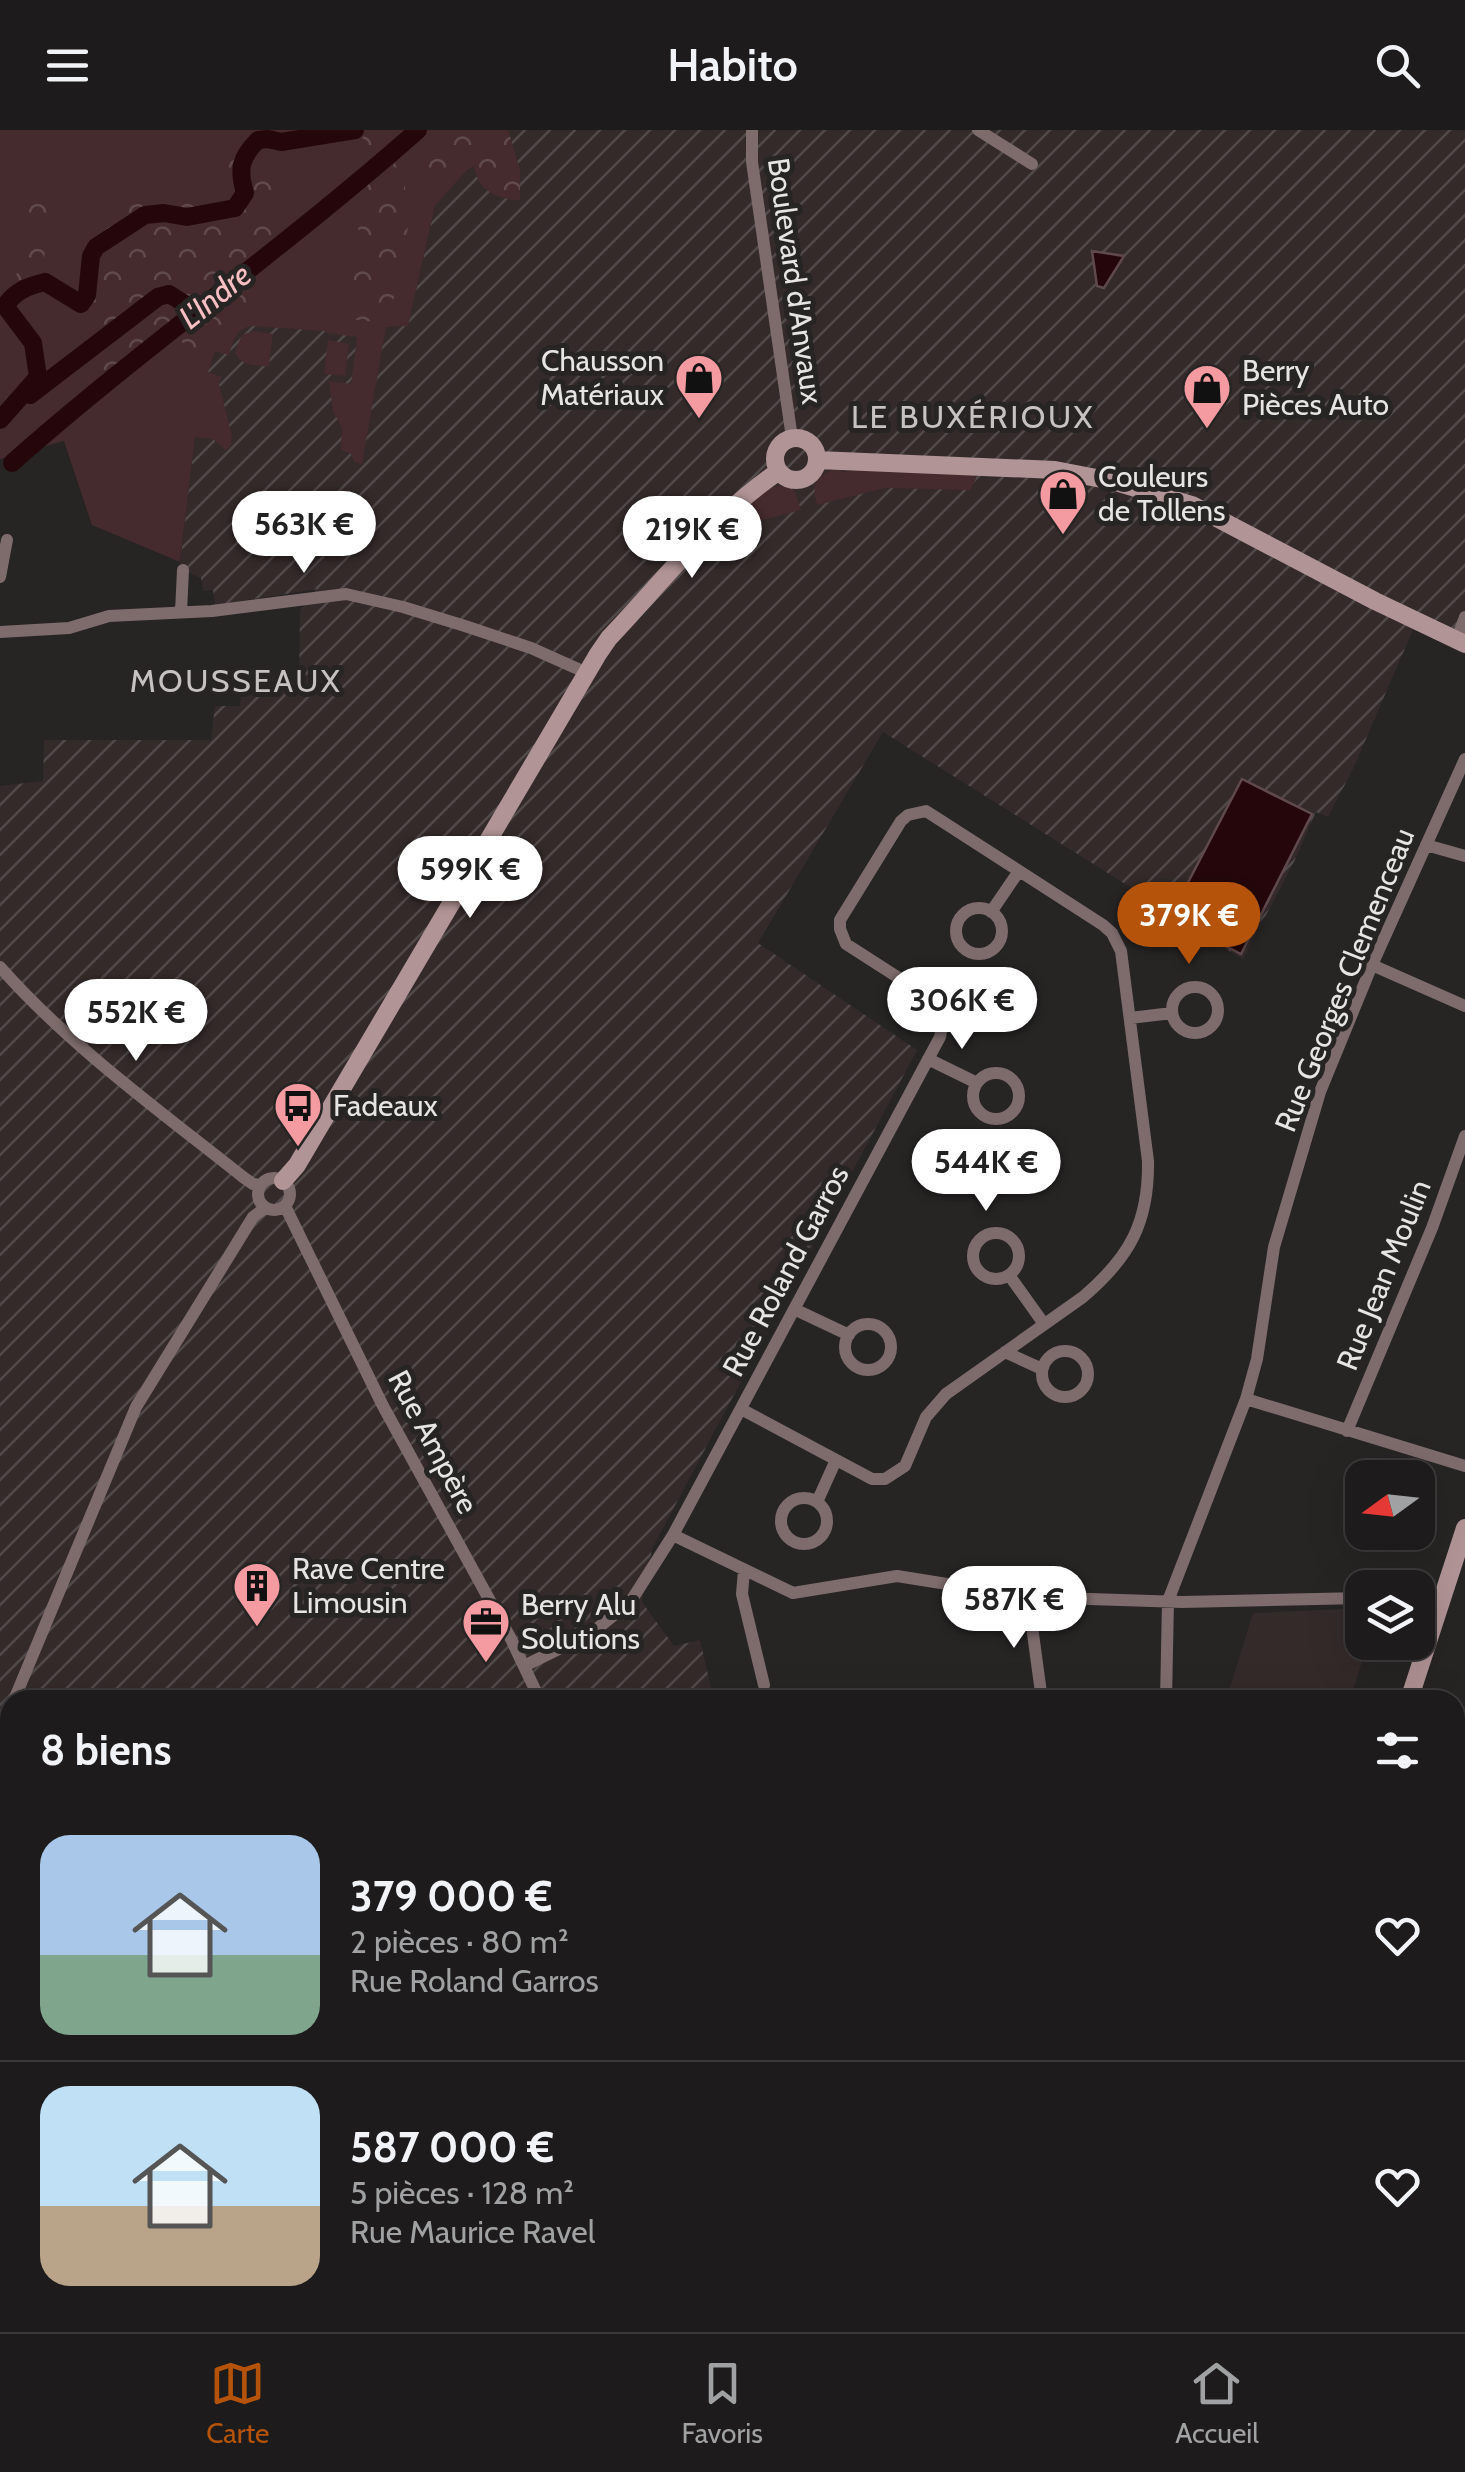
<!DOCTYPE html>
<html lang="fr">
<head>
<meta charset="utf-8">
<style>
	:root { --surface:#1d1b1b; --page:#252424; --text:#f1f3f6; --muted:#a0a1a3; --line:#3b393a; --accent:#b45309 }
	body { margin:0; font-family:Cabin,sans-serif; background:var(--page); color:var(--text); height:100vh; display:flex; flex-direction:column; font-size:38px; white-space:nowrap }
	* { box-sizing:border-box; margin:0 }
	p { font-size:32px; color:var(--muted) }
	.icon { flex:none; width:55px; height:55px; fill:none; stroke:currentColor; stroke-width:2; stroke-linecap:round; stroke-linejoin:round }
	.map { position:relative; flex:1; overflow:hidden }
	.sheet { position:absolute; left:0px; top:1560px; width:1465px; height:642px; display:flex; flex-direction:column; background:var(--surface); border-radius:30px 30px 0 0; box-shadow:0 10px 40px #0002,0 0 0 2px var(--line) }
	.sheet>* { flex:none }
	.needle { width:65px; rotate:255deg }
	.buttons { position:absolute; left:1345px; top:1330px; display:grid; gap:20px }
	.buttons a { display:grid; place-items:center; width:90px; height:90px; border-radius:20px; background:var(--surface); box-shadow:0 10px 40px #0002,0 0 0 2px var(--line); font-size:50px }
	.price { position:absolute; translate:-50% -85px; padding:0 22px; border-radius:35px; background:#fff; color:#222; font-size:32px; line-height:65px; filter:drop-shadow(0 2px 5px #0008) }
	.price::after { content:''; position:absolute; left:50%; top:60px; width:30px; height:22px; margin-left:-15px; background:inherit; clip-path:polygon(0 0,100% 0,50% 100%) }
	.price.on { background:var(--accent); color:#fff }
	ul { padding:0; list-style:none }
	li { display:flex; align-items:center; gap:30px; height:250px; padding:0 40px }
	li+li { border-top:2px solid var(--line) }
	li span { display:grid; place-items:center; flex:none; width:280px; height:200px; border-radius:30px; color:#555 }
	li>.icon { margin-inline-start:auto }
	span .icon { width:120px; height:120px; fill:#fffc; stroke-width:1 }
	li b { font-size:42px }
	h2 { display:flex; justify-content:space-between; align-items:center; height:120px; padding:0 40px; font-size:42px }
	header { display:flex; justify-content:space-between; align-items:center; height:130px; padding:0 40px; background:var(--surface); font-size:45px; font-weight:600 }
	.tab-bar { display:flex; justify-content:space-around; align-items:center; height:140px; border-top:2px solid var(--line); background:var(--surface); font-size:28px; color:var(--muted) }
	.tab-bar a { display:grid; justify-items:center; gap:5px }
	.tab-bar .on { color:var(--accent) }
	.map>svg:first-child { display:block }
	.built { fill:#342a2a }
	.industrial { fill:url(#industrial-furrows) }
	.grass { fill:#452b2d }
	.forest { fill:url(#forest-crowns) }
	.water { fill:#25070b; stroke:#5f494c; stroke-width:2.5 }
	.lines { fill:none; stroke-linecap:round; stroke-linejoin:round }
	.river { stroke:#25070b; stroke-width:18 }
	.street { stroke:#7e6c6c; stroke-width:12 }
	.secondary { stroke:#b19495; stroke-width:18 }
	.rail-casing { stroke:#908d8d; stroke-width:6 }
	.rail { stroke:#272424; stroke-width:2.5; stroke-dasharray:8; stroke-linecap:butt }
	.labels { text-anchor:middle; stroke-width:10; stroke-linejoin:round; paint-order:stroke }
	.street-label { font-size:30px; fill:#e6e4e4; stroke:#272424 }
	.poi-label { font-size:30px; fill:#e6e4e4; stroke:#272424; text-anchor:start }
	.water-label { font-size:32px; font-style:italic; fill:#f9c0c3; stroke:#272424 }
	.neighbourhood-label { font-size:32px; letter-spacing:2.5px; fill:#c7c2c2; stroke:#272424 }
</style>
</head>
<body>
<header><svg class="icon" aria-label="menu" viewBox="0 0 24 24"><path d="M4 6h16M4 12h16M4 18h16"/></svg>Habito<svg class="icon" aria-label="search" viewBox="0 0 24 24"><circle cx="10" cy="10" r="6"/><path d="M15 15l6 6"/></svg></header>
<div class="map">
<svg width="1465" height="2202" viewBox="0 0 1465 2202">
	<defs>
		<pattern id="industrial-furrows" width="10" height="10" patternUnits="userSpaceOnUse" patternTransform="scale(2.5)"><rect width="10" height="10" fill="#342a2a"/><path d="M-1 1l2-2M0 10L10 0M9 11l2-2" fill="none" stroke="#514949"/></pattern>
		<pattern id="forest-crowns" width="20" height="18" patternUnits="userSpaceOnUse" patternTransform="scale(2.5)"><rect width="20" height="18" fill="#452b2d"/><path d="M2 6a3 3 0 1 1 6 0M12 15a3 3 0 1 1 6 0" fill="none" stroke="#604a4b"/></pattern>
	</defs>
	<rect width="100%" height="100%" fill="#272424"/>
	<!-- built -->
	<path class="built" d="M1362,1478V1512L1368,1513L1350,1570H1226L1253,1483Z
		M0,1674L10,1685V1831L0,1821Z
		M10,1901V2161L0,2155V1910Z
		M446,2192L452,2202H80L65,2193Z
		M911,2193H1230L1227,2202H916Z"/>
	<!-- industrial -->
	<path class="industrial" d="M486,0H1465V507L1418,488L1353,639L1328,687L1316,682L1294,732L1243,829L1170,788L1162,777L883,602L758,813L917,920L652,1419L642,1472L674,1516L700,1510L714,1570H10V1782L0,1772V656L43,651L44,610H211L215,576H240L242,545H299L300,480L317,459L215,475L213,460L203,461L201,448L184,440L179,442L205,221L254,182L408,196L435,76L468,39Z"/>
	<!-- grass -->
	<path class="grass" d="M0,0H486L480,34L468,39L435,76L408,196L386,197L362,334L354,332L351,324L341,320L342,298L333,281L329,251L351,254L357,207L326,203L325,201L251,196C235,200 234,210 229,225L215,221L208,242L222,247L219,254L232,306L231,315L226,321L213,309L195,307L180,432L92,395L64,311L0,329Z
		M255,201L273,204L269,237C256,235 241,237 235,222L242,205Z
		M328,210L349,214L345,246L324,244Z
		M840,338L843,342L851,341L854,338L971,341L976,349L970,360L885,358L817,375C811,350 815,345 840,338Z
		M776,356H784L795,361L801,380L739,396L734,394L728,401L725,398L724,395L760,362Z"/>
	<!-- forest -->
	<path class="forest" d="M248,0H273L274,25L269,83L273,107L241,139L208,164L176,194L142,216L113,239L101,241L93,231L95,219L104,216L125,197C115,192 92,196 80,195C63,159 52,146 17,175L11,159L18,140L22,106L34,61L46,58L57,69L40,145C58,148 61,155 77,161L96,154L86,118L88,113L111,121L117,117L104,97L106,84C134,76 184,54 211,68L223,65V38L238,9Z
		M362,0H414L355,44L352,39L363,7Z
		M428,0H508L520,40V70C504,70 486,65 478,49C472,37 478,33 467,18L440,53L432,52C427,35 423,18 428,0Z
		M408,23L405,58L409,86L404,134L395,165L384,193L350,189L362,59Z
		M246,153L261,176C235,184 209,201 199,227L188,228L179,203Z"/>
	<!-- water -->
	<path class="water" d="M1092,121L1124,126L1104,158L1097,156Z
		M1242,649L1312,684L1241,824L1170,787Z"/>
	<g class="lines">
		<!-- river -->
		<path class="river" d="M30,265L158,167L169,164L196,181
			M0,290L38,247L33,213L5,176C15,161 28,156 45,152L81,174L87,165L91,126L96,117L145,85L164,83L187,87L235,78L245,63C238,39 240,28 258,10L268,9L281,12L355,0
			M12,333C143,217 287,116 418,0"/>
		<!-- street -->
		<path class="street" d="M752,0V32L792,308
			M978,0L1032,34
			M0,447L7,410
			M181,482L183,440
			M0,502L69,498L109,486L212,481L346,464L403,477L465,496L531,518L587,543
			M1456,511L1465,487
			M1426,715L1465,726
			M956 801a23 23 0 1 1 46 0a23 23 0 1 1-46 0Z
			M991,782L1019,741
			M1372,835L1465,876
			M0,837C71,917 160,981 243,1047L253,1054L260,1055
			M1172 880a23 23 0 1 1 46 0a23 23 0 1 1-46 0Z
			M1130,888L1172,883
			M928,929L977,953
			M973 966a23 23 0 1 1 46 0a23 23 0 1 1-46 0Z
			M258 1064a16 16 0 1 1 32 0a16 16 0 1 1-32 0Z
			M285,1076L383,1276L511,1509L540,1570
			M973 1126a23 23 0 1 1 46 0a23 23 0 1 1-46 0Z
			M1009,1145L1044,1194
			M794,1179L849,1205
			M845 1217a23 23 0 1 1 46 0a23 23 0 1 1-46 0Z
			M1042 1244a23 23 0 1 1 46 0a23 23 0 1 1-46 0Z
			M1005,1222L1042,1239
			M1246,1269L1465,1336
			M1347,1301L1432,1098L1465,1006
			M781 1391a23 23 0 1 1 46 0a23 23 0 1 1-46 0Z
			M817,1372L836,1330
			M673,1405L793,1463L897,1446L1028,1467L1182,1472L1362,1468
			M744,1440L742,1464L764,1555
			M1028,1467L1042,1570
			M1418,1471L1439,1474
			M524,1536L593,1502L631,1471L673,1405L940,907C944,890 943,881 930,868L846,814L840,799V790L901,691L908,685L926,681L1103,795L1112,803L1121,821L1148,1031C1149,1092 1130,1127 1083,1167L946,1264L926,1287L905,1336L885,1349H872L741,1279
			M14,1570L136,1277L253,1087L265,1078
			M1024,1570L1041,1568
			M1166,1570L1168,1471L1246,1269L1257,1229L1274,1117L1320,962L1372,835L1465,629
			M1455,1596L1465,1599
			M0,1605L10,1581
			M0,1664L10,1674
			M1455,1671L1465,1641
			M1455,1697L1465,1700
			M0,1900L5,1906
			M1455,2107L1465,2081
			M1455,2174L1465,2177
			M458,2192L463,2202
			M787,2192L792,2202
			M631,2202L632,2192
			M727,2202L734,2192
			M853,2202L902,2198L905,2202"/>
		<!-- secondary -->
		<path class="secondary" d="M775 329a21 21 0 1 1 42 0a21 21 0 1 1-42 0Z
			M818,330L1055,340L1112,351L1192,375L1375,471L1465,514
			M283,1051L297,1035L598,524L609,508C664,450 712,387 779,341
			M1409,1570L1465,1398
			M1248,2202L1251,2192"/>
		<!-- rail casing -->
		<g class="rail-casing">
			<path id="rail" d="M0,1809L10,1818
				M405,2192L414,2202"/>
		</g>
		<!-- rail -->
		<use href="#rail" class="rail"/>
	</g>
	<!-- icons -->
	<defs>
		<g id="shop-pin" transform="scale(2.5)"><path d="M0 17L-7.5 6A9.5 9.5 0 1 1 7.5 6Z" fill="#f49aa1" stroke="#272424"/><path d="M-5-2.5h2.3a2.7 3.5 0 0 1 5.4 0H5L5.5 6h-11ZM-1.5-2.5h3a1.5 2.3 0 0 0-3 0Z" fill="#111"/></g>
		<g id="bus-pin" transform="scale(2.5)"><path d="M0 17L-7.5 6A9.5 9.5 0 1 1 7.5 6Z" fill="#f49aa1" stroke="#272424"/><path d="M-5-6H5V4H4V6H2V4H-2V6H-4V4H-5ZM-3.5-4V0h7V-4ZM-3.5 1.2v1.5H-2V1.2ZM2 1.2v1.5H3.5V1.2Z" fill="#111"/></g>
		<g id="building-pin" transform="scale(2.5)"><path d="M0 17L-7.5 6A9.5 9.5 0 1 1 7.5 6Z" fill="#f49aa1" stroke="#272424"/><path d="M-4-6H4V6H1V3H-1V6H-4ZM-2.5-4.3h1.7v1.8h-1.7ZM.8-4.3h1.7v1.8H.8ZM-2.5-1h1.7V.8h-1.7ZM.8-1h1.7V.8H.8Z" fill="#111"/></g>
		<g id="office-pin" transform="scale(2.5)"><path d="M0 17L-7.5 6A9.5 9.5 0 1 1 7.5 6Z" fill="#f49aa1" stroke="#272424"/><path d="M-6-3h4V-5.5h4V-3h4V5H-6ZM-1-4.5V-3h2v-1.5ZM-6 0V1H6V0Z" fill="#111"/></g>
	</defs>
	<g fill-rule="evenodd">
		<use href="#shop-pin" x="699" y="248"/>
		<use href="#shop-pin" x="1207" y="258"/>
		<use href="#shop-pin" x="1063" y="364"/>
		<use href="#bus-pin" x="298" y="976"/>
		<use href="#building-pin" x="257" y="1456"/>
		<use href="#office-pin" x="486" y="1492"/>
	</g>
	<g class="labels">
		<!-- street labels -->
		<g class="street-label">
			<text transform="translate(795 151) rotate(82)" y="10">Boulevard d'Anvaux</text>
			<text transform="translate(1345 850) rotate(-68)" y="10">Rue Georges Clemenceau</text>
			<text transform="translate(786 1141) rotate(-62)" y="10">Rue Roland Garros</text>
			<text transform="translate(1384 1145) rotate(-68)" y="10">Rue Jean Moulin</text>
			<text transform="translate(433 1312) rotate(62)" y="10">Rue Ampère</text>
		</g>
		<!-- poi labels -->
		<g class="poi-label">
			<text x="664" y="241" text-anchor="end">Chausson<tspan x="664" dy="34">Matériaux</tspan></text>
			<text x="1242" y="251">Berry<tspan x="1242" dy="34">Pièces Auto</tspan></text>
			<text x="1098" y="357">Couleurs<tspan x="1098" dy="34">de Tollens</tspan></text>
			<text x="333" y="986">Fadeaux</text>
			<text x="292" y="1449">Rave Centre<tspan x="292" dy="34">Limousin</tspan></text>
			<text x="521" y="1485">Berry Alu<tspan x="521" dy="34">Solutions</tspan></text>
		</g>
		<!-- water labels -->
		<g class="water-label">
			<text transform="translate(215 166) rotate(-39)" y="11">L'Indre</text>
		</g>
		<!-- neighbourhood labels -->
		<g class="neighbourhood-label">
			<text x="973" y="298">LE BUXÉRIOUX</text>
			<text x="236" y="562">MOUSSEAUX</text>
		</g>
	</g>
</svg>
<div class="buttons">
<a><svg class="needle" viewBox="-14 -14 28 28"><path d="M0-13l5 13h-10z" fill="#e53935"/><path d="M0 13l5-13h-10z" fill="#a0a1a3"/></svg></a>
<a><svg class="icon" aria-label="layers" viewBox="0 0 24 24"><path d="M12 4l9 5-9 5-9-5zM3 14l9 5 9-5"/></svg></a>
</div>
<b class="price" style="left:304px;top:446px">563K €</b>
<b class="price" style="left:692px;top:451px">219K €</b>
<b class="price" style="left:470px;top:791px">599K €</b>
<b class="price on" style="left:1189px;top:837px">379K €</b>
<b class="price" style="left:962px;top:922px">306K €</b>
<b class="price" style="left:136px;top:934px">552K €</b>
<b class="price" style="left:986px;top:1084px">544K €</b>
<b class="price" style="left:1014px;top:1521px">587K €</b>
<section class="sheet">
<h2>8 biens<svg class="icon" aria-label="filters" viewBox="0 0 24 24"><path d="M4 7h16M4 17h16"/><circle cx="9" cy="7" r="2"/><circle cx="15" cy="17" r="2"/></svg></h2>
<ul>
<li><span style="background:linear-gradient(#a9c7e8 60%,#7fa58c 0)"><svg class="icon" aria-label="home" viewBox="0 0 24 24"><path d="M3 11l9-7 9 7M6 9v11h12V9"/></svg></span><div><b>379 000 €</b><p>2 pièces · 80 m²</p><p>Rue Roland Garros</p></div><svg class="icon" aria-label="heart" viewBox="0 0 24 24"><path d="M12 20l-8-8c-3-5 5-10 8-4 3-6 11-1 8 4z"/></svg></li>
<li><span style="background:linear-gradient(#bfe0f5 60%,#b9a48a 0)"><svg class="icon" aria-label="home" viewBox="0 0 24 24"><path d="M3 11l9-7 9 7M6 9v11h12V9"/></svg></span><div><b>587 000 €</b><p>5 pièces · 128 m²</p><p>Rue Maurice Ravel</p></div><svg class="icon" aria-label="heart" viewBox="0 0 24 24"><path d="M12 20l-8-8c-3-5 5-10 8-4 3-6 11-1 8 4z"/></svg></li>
</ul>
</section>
</div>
<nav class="tab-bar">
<a class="on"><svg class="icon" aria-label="map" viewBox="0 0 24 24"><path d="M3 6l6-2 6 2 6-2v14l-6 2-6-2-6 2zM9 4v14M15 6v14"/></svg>Carte</a>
<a><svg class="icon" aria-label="saved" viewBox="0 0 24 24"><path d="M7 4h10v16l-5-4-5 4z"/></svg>Favoris</a>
<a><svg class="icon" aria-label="home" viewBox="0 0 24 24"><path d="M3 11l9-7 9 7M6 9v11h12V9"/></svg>Accueil</a>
</nav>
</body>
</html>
